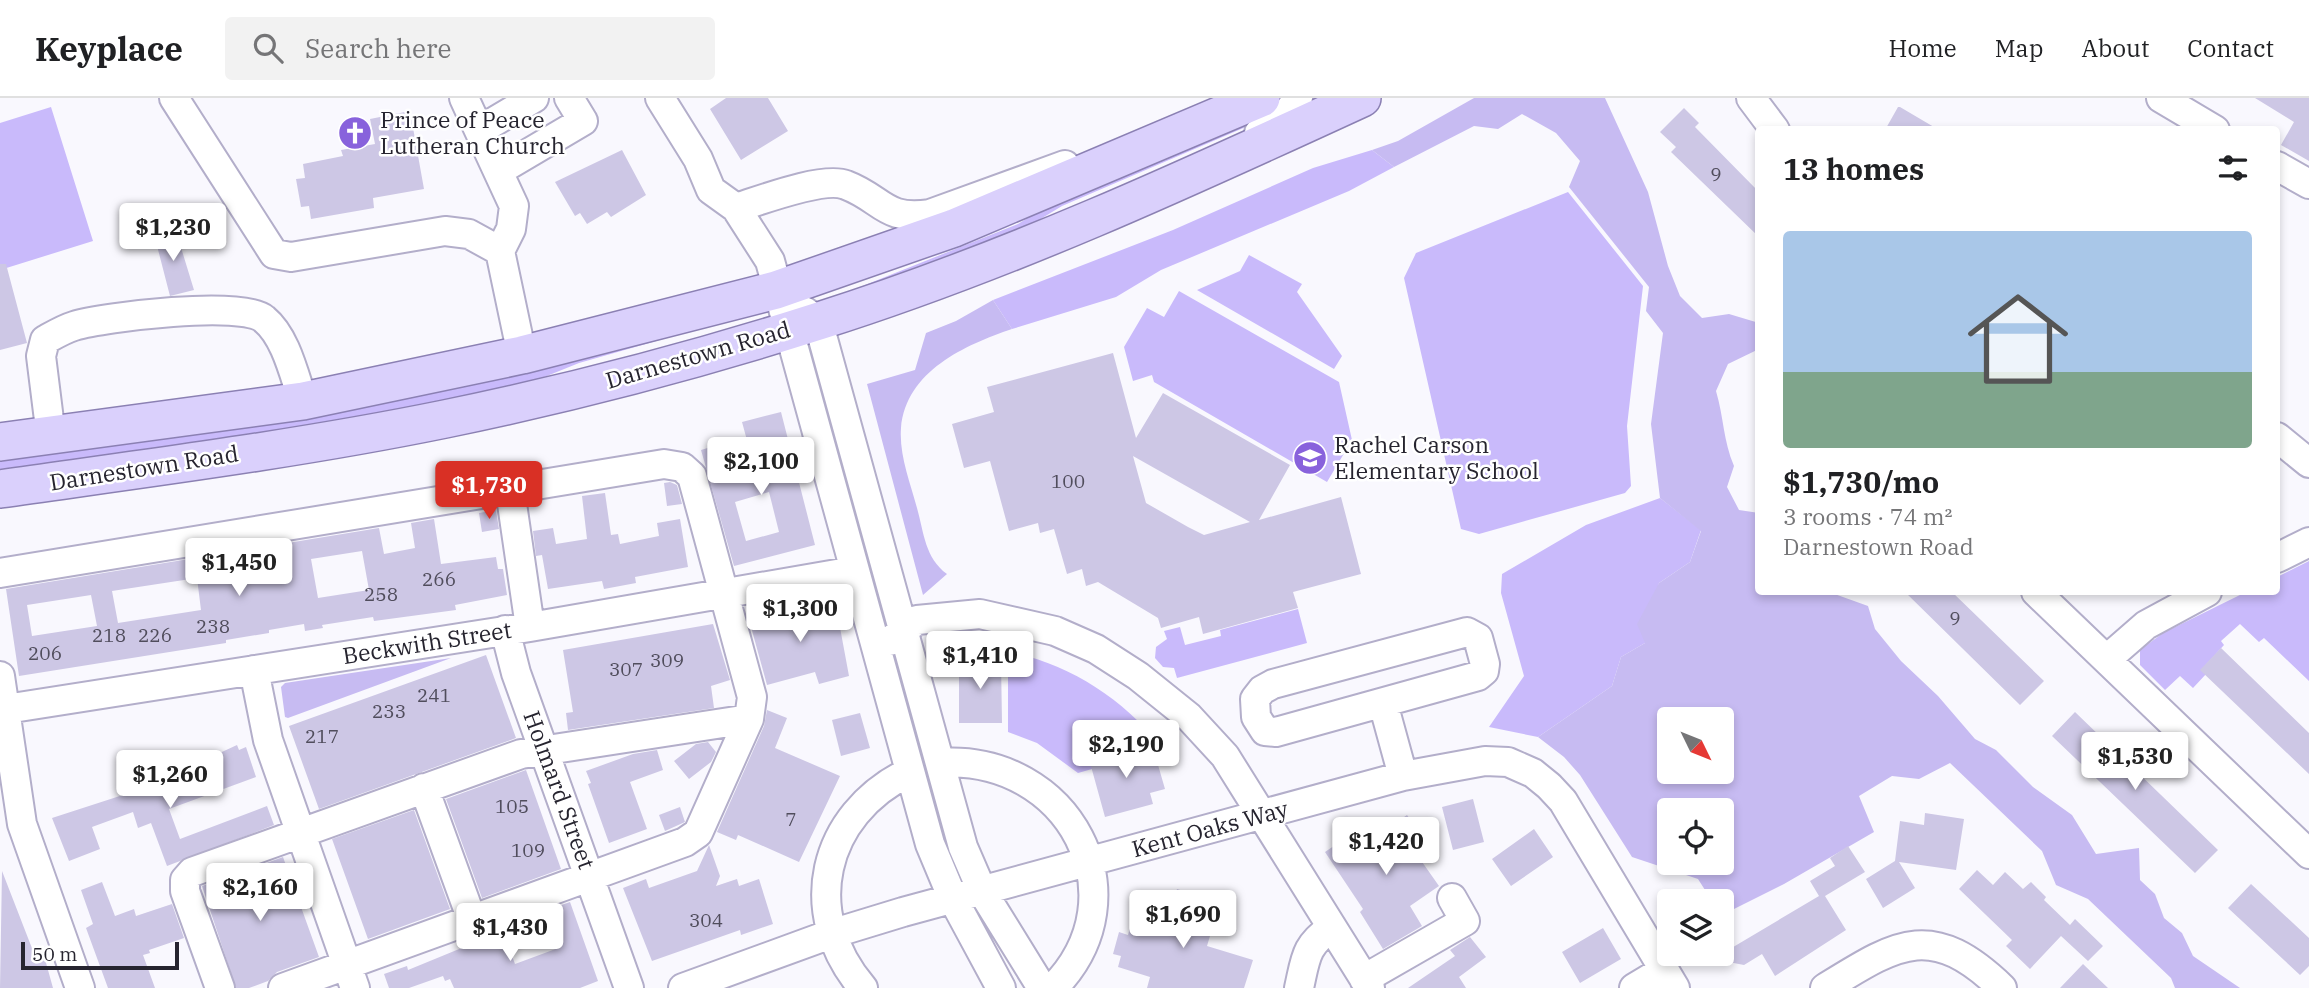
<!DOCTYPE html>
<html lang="en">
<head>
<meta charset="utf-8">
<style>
	:root { --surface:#fff; --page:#f2f2f2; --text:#202124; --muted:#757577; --line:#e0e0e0; --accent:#d93025 }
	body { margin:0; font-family:"IBM Plex Serif",serif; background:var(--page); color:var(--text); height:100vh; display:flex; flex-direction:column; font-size:26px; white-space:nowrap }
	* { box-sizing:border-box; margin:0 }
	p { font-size:23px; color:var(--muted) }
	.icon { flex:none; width:38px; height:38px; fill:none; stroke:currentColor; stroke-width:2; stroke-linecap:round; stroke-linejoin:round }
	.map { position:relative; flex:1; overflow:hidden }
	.side { position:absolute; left:1755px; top:28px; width:525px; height:469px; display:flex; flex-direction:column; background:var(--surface); border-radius:7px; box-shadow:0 4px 10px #0003 }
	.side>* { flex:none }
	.needle { width:46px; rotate:133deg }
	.fabs { position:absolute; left:1657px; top:609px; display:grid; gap:14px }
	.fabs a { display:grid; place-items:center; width:77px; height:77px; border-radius:7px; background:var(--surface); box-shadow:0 4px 10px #0003; font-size:35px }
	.scale { position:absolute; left:21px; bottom:18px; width:158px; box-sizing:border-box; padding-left:7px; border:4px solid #26242f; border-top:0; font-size:19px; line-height:24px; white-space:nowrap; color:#26242f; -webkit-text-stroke:5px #fff; paint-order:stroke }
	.price { position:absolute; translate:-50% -60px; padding:0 16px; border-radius:7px; background:#fff; color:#222; font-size:23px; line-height:46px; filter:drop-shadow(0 2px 4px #0008) }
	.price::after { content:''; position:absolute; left:50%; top:42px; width:21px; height:16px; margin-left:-10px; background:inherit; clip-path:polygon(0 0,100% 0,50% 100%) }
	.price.current { background:var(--accent); color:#fff }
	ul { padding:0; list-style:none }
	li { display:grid; align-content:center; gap:14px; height:371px; padding:0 28px }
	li+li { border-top:2px solid var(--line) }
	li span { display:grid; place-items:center; height:217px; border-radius:7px; color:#555 }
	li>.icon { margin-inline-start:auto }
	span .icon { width:126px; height:126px; fill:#fffc; stroke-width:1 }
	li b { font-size:30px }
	h2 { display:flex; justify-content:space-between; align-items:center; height:84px; padding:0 28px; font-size:30px }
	header { display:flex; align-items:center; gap:42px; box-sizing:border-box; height:98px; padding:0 35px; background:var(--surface); border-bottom:2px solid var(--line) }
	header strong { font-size:33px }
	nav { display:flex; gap:38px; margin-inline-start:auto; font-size:24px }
	.search { width:490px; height:63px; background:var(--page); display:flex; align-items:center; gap:18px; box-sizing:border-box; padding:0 24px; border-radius:7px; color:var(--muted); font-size:26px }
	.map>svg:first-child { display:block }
	.green { fill:#c9bafb }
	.forest { fill:#c7bbf2; fill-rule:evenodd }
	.building { fill:#cdc7e5; fill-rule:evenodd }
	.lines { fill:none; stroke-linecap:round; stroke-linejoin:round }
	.minor-casing { stroke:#b3aeca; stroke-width:32 }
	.major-casing { stroke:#8b80b3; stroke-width:40 }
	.minor { stroke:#fff; stroke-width:28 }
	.major { stroke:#dad0fc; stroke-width:37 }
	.labels { text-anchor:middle; stroke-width:5; stroke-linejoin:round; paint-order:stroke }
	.number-label { font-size:19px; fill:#504d5c }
	.poi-label { font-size:23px; fill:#26242f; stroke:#fff; text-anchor:start }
	.street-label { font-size:23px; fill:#26242f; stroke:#fff }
</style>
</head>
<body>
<header>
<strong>Keyplace</strong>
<div class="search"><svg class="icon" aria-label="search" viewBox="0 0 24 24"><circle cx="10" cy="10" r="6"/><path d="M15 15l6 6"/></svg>Search here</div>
<nav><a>Home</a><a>Map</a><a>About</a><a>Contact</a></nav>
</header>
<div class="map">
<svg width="2309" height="890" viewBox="0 0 2309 890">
	<rect width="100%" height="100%" fill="#f9f8fe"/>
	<!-- green -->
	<path class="green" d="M51,9L93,143L0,172V25Z
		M1259,14L1248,28L1062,108L1024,131L845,195L1018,126L1042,111Z
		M1372,52L1394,69L1349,93L1161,172L1116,199L1012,231L993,202L1173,132L1313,70Z
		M1568,94L1643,188L1627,328L1631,388L1625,395L1479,436L1461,431L1404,180L1416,155Z
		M1249,157L1302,186L1297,194L1342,258L1334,271L1197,192L1240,173Z
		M1179,193L1339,284L1352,342L1327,384L1154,284L1152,277L1133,283L1124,249L1147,210L1164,219Z
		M737,220L579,265L532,284L338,327L0,375V357Z
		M1660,400L1701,432L1690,464L1659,485L1645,545L1621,559L1612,588L1538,639L1489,629L1524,578L1501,495L1502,476L1586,427Z
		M2309,463V583L2264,540L2259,544L2240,526L2221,543L2224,547L2203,570L2207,575L2193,590L2180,578L2165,592L2140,567V552L2163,535L2246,494H2277V479Z
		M1298,511L1307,545L1177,580L1174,570L1163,569L1155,560L1156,549L1167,541L1164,533L1180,529L1185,547L1221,538L1220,532Z
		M1008,553C1070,567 1120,598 1161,648L1153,654L1140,658L1136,646L1099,657L1092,671L1078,675L1037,645L1008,634Z"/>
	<!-- forest -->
	<path class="forest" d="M1474,0H1605L1648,94L1668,168L1680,198L1702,220L1729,216L1759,225V251L1728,266L1716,293C1724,320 1723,342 1734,368L1727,389L1739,412L1759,415V494H1829L1868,508L1875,531L1901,563L1938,598L1975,641L1996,652L2033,689L2072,717L2096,756L2139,750L2140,782L2155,796L2164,820L2182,835L2193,858L2240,890H2175L2171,880L2088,801L2056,787L2042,753L1950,665L1919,681L1892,678L1859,698L1874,734L1784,786L1722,817V803H1712L1698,781L1632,759L1580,677L1564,659L1538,639L1612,588L1621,559L1645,545L1637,526L1659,485L1690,464L1701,433L1660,400L1651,326L1663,235L1646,213L1649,189L1569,89L1580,63L1556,35L1522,16L1498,31L1474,28L1394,69L1372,52L1398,43ZM1722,621V674H1670V621ZM1670,712H1722V765H1670Z
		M993,202L1012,231C965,247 906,273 901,330C899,357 910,384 917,410C924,435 925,460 947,476L923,497L867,286L915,272L926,235L956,223Z
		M451,560L288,620L285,619L281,589L285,585Z"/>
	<!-- building -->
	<path class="building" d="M726,0H768L788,33L741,62L710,11Z
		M2255,0H2309V63L2281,47L2294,24Z
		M1898,9H1900L1939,32H1885Z
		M1684,10L1699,25L1695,29L1759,94V139L1671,54L1676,49L1660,34Z
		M410,13L424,91L373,100L374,110L311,121L309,108L301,109L296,81L305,80L303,66L343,58L341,52L375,46L370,21Z
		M622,52L646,97L611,119L607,114L587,126L580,115L575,118L555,84Z
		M175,130L194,192L170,198L154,136Z
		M0,166H6L27,245L0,252Z
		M1113,255L1136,340L1163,295L1290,367L1259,422L1341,399L1361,476L1293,494L1298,510L1203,536L1199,519L1161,530L1158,520L1098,484L1086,488L1082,471L1067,476L1054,431L1040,435L1038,425L1009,433L990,363L964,370L952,326L994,314L987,289ZM1133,358L1250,424L1204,437L1188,429L1146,405Z
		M781,314L815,447L734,468L701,352L721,346L732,384L766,374L758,343L748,346L742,324ZM769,394L779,434L746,443L735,404Z
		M670,384L677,387L682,406L667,408L664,385Z
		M605,395L611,437L618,436L620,446L659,438L657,425L680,421L688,469L635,479L636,485L604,491L602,483L548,491L542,457L536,458L533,433L553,430L556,446L587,441L582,398Z
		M496,412L499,431L482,434L479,415Z
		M434,421L441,466L496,459L498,471H503L507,497L455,507L456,512L374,523L373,519L322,527L323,530L305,533L304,526L269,532V535L226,542V545L19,578L6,491L379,430L384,456L415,450L411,425ZM362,453L369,492L318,500L311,461ZM197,480L201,512L118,525L112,493ZM91,497L97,528L32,538L27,507Z
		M1905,494H1952L2044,583L2020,607Z
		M830,503L831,509L836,508L849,578L819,586L815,574L767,587L748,518L768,512L770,518Z
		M713,526L730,582L711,588L714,610L568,632L566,615L573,614L563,552Z
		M2221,550L2309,635V676L2200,572Z
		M486,557L516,640L319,711L289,628Z
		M970,557H990V563H1001L1002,625H959V565H970Z
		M767,612L787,620L775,650L840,678L799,764L738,737L736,742L717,734L764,628Z
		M2075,614L2218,752L2195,775L2052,638Z
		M860,615L870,650L841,658L832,622Z
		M708,644L716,654L711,664L689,681L674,663L696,646Z
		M1137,646L1140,660L1154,653L1165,691L1150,695L1153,706L1105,719L1089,661Z
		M237,647L239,652L246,649L256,679L169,711L180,741L267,708L274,727L167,768L151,725L138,730L133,714L92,729L100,751L69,763L52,720L126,696L125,693L185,671Z
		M657,652L663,672L630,684L647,731L609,745L588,686L591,685L586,673L633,656Z
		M526,672L561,771L482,800L446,701Z
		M1473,701L1484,744L1453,752L1442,709Z
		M680,709L685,724L665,733L659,717Z
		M414,712L450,811L368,841L332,741Z
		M1925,715L1964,721L1956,772L1899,764L1915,790L1883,810L1866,781L1895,763L1900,723L1924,727Z
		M1407,717L1435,757L1420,761L1439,788L1410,808L1422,828L1383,851L1360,814L1363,811L1325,754L1360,730L1369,743Z
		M1534,731L1553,759L1511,788L1492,761Z
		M709,747L720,778L716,788L737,781L739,788L759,781L773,826L741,837L740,832L652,863L623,790L646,781L649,790L697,773Z
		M1848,748L1865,774L1825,798L1846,832L1775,878L1762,856L1744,867L1713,861L1819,798L1810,783L1835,768L1830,760Z
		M283,759L319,859L277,874L268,883L249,890H236L202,788Z
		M1977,772L1993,787L2005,774L2023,791L2031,784L2046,799L2044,802L2070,827L2075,821L2103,848L2088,863L2061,838L2030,871L2006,848L2012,842L1959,791Z
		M2,773L35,858L43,854L53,890H0Z
		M102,784L115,818L134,811L136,818L172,806L184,840L149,852L150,855L143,857L155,890H108L86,830L93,826L81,792Z
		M2251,786L2309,840V868L2300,877L2228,810Z
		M1177,791L1220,804L1207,848L1253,862L1244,890H1147L1150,879L1118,869L1121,858L1113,856L1119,834L1128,837L1131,826L1164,836Z
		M570,804L598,883L580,890H454L450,881L445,883L443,878L409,890H389L384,876L407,868L408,872L503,833L515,866L561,849L547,812Z
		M1603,830L1621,861L1580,885L1562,854Z
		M1470,839L1486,859L1459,879L1466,890H1408L1455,858L1450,852Z
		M2083,866L2108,890H2060Z"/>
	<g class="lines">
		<!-- minor casing -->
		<g class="minor-casing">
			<path id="minor" d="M174,0L274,156L291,159L445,133L469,136L500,153
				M464,0L514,108L511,131L500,153L522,257
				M660,0L698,61L711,92L736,110L770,163L930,746L953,801L1001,890
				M1751,0L1775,32
				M2161,0L2215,32
				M480,32L534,0
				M1259,35L1288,14L1298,0
				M2277,68L2309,86
				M500,72L583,23L569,0
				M736,110C761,102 824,78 846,87C883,101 884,123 930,116L1065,67
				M804,213L818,223L963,749L982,793L1042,890
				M51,338L41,258L45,242C54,237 64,231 74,228C104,219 243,202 264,221C286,239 294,277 303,303
				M2277,339L2309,365
				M510,392L530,529
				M2277,460L2309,444
				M0,475L664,366L682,369L692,378L752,599L749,621L698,735L685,744L283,890
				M2036,494L2309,756
				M505,532L516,575L629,890
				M1467,534L1478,540L1485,566L1484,573L1478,578L1276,634L1265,633L1256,619L1255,601L1262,592L1273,586Z
				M890,543L917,522L980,516L1055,533L1096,551L1138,578L1189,619L1225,658L1370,890
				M2107,561L2146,527L2207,494
				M254,572L268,642L355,890
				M0,578L22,726L80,890
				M1383,605L1403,678
				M0,612L530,529L854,473
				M940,665C1068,656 1145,798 1053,890
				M424,690L472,822
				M1364,881L1465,823L1452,800
				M220,890L185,793V782L192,774L521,656L749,621
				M683,890L831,836L903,814L1403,678L1485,663L1508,664L1533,675L1549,688L1563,703L1675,890
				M863,890C799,815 821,717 909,674
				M1299,890C1306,859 1305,848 1332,829
				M1634,890L1664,872
				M1825,890C1898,845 1931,822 2002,890"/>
		</g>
		<!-- major casing -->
		<g class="major-casing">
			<path id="major" d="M0,344L303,303L522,257L776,192L954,130L1261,0
				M0,391C148,370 298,351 445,321C571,295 697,262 819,223C1006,164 1184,82 1362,0"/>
		</g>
		<!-- minor -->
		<use href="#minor" class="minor"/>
		<!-- major -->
		<use href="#major" class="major"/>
	</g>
	<!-- icons -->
	<defs>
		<g id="church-disc" transform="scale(1.75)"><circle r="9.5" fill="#8862dc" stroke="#fff"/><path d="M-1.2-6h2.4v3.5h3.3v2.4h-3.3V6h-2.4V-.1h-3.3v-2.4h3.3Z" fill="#fff"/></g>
		<g id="school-disc" transform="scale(1.75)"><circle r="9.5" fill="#8862dc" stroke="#fff"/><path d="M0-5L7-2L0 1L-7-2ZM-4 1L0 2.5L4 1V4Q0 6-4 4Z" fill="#fff"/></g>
	</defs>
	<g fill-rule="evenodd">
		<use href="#church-disc" x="355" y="35"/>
		<use href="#school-disc" x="1310" y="360"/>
	</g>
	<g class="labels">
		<!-- number labels -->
		<g class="number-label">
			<text x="1716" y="83">9</text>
			<text x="1068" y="390">100</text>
			<text x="439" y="488">266</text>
			<text x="381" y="503">258</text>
			<text x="1955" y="527">9</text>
			<text x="213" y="535">238</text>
			<text x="109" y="544">218</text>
			<text x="155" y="544">226</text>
			<text x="45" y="562">206</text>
			<text x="667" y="569">309</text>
			<text x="626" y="578">307</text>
			<text x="434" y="604">241</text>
			<text x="389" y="620">233</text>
			<text x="322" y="645">217</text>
			<text x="512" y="715">105</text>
			<text x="791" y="728">7</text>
			<text x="528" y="759">109</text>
			<text x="706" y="829">304</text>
		</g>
		<!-- poi labels -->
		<g class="poi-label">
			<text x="380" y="30">Prince of Peace<tspan x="380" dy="26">Lutheran Church</tspan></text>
			<text x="1334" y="355">Rachel Carson<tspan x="1334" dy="26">Elementary School</tspan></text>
		</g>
		<!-- street labels -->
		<g class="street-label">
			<text transform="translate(698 257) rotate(-16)" y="8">Darnestown Road</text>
			<text transform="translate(144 370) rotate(-9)" y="8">Darnestown Road</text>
			<text transform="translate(427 545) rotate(-9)" y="8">Beckwith Street</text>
			<text transform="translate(559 692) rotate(70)" y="8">Holmard Street</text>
			<text transform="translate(1210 731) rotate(-15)" y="8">Kent Oaks Way</text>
		</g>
	</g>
</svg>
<div class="fabs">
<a><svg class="needle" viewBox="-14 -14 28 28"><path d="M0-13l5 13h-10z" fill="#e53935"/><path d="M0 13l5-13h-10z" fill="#757577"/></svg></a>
<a><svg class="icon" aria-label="locate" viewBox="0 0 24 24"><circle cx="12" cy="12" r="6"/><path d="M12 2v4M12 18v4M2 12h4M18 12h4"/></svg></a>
<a><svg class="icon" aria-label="layers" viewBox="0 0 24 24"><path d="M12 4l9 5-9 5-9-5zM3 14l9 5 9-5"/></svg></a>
</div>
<div class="scale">50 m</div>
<b class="price" style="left:173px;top:165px">$1,230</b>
<b class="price" style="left:761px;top:399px">$2,100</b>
<b class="price current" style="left:489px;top:423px">$1,730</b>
<b class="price" style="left:239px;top:500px">$1,450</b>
<b class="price" style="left:800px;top:546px">$1,300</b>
<b class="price" style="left:980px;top:593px">$1,410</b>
<b class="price" style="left:1126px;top:682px">$2,190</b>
<b class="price" style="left:2135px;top:694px">$1,530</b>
<b class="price" style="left:170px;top:712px">$1,260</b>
<b class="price" style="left:1386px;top:779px">$1,420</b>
<b class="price" style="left:260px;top:825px">$2,160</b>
<b class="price" style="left:1183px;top:852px">$1,690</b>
<b class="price" style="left:510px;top:865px">$1,430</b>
<section class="side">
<h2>13 homes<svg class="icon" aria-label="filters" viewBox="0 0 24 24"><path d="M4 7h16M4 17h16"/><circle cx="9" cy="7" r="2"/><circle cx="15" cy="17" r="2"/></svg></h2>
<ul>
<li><span style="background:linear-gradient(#a9c7e8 65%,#7fa58c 0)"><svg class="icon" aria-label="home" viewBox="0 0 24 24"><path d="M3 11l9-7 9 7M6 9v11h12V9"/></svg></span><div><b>$1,730/mo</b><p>3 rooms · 74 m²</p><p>Darnestown Road</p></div></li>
</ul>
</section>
</div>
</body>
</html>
